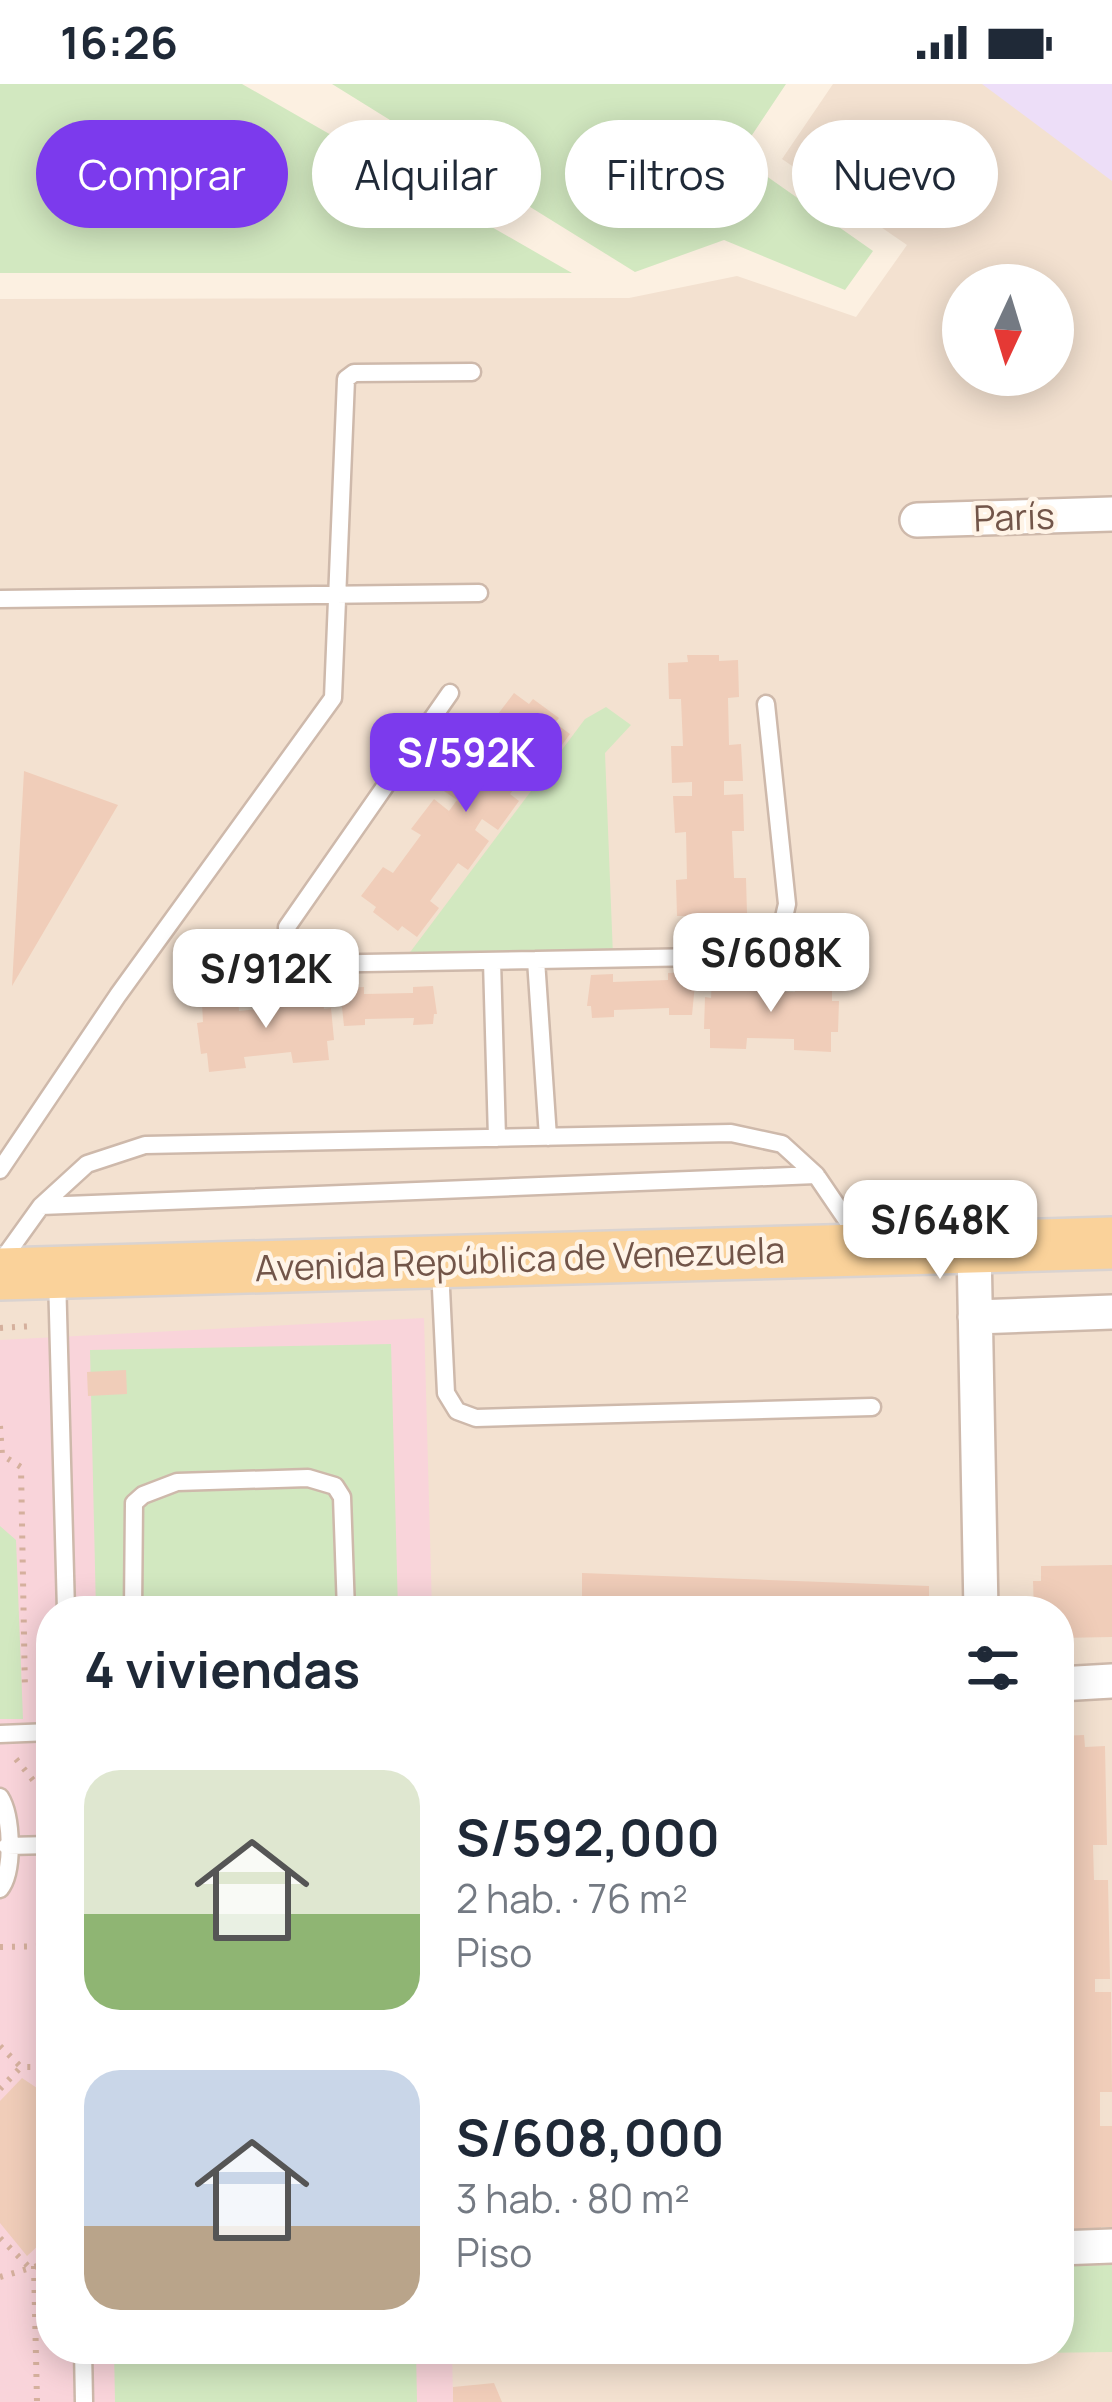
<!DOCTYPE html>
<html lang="es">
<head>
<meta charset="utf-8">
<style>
	:root { --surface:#fff; --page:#f6f6f7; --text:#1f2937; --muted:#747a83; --accent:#7c3aed }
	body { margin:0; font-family:Manrope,sans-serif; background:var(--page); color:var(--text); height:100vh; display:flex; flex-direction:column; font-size:45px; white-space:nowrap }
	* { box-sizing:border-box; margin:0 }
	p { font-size:39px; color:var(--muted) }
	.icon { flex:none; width:66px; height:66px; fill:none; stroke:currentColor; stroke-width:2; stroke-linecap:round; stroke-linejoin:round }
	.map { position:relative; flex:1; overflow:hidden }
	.details { position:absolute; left:36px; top:1512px; width:1038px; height:768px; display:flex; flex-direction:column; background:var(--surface); border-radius:48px; box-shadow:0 6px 30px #0003 }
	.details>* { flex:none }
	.guide { position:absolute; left:36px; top:36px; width:1041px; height:108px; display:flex; gap:24px }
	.needle { width:78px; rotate:184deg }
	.fabs { position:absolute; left:942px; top:180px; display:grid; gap:24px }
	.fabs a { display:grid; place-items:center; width:132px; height:132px; border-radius:50%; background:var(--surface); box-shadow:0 6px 30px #0003; font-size:60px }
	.price { position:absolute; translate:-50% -102px; padding:0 27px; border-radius:24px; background:#fff; color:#222; font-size:39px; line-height:78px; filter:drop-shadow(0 3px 6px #0008) }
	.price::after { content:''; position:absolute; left:50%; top:72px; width:36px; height:27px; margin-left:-18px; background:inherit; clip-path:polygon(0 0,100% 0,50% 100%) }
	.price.active { background:var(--accent); color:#fff }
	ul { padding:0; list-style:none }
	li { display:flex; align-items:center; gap:36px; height:300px; padding:0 48px }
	li span { display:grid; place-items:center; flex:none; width:336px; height:240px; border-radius:36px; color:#555 }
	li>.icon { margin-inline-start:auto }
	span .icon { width:144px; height:144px; fill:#fffc; stroke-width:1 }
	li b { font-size:51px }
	h2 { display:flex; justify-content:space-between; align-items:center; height:144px; padding:0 48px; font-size:51px }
	.chip { padding:0 42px; border-radius:54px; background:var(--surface); box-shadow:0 6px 30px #0003; font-size:42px; line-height:108px }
	.chip.active { background:var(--accent); color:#fff }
	.status { display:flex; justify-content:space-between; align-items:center; height:84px; padding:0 60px; background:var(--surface); direction:ltr }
	.status svg { height:33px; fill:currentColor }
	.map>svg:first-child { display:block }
	.residential { fill:#f3e1d0; fill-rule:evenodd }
	.education { fill:#eddef8 }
	.medical { fill:#f9d4da }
	.green { fill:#d2e8c0 }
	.building { fill:#f0cdb9 }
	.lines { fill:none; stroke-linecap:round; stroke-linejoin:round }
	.service-casing { stroke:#ceb9ab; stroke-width:21 }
	.minor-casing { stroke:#ceb9ab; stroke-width:38 }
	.primary-casing { stroke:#dad3d0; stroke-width:56 }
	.path { stroke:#d5b09d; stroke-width:6; stroke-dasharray:3 9; stroke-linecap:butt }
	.service { stroke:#fff; stroke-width:16 }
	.minor { stroke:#fff; stroke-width:33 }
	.primary { stroke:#fad29a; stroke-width:51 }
	.labels { text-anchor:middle; stroke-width:9; stroke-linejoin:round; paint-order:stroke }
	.street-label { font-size:36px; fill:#725549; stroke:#fff4e7 }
</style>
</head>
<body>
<div class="status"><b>16:26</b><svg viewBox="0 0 49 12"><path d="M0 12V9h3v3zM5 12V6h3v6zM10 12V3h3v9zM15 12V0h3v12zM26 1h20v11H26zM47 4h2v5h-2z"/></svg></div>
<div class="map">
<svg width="1112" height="2318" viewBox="0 0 1112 2318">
	<rect width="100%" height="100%" fill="#fcf0e1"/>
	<!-- residential -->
	<path class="residential" d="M833,0H1112V2318H0V215L629,214L737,192L856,233L907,161L782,75ZM963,201H1053V291H963ZM51,1527H1059V2265H51Z"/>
	<!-- education -->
	<path class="education" d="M982,0H1112V97Z"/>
	<!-- medical -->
	<path class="medical" d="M424,1234L432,1527H51V2265H452L453,2318H0V1256Z"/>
	<!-- green -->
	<path class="green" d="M0,0H242L572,189H0Z
		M332,0H786L738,72L873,167L845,206L724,156L635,188Z
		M606,623L631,641L605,669L613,872L405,875L585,635Z
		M391,1260L398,1527H96L90,1266Z
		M0,1442L16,1456L23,1635H0Z
		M1112,2181V2268L964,2270V2265H1059V2182Z
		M114,2265H416L417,2318H115Z"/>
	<!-- building -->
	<path class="building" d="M687,571H719V577L738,576L739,613L728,614L729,661L741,660L743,697H724V711L743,710L744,747H732L734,794H746L747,830H728L729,837L697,838L696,832H677L676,796L687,795L686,748L675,749L673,712H692V698L672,699L671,662H683L681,615H669L668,579L688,578Z
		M514,609L529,620L533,615L559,634L555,639L570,650L548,680L539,672L510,710L519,717L498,746L482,735L478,741L475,746L489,757L468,786L458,779L430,817L439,824L417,853L402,842L398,847L373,828L376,823L361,812L383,783L393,789L421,751L411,745L434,715L449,727L457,716L441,705L463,675L473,682L501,645L492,638Z
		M24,687L118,721L12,902Z
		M691,888V899L695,900L692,931H669V924L614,926V933L592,934L591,922H587L591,891L613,890V898L668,896V889Z
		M712,895L748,896V907L795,908L796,897L832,898V917H839L838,948H831V968L794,966V955L747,954L746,965L710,964V945H704L705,913L711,914Z
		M433,902L437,930H434L433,940L413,941L414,934L365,935V941L344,942L341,914H344V904L364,903V910L413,909V903Z
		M322,906L324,925L331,924L334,956L327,957L329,976L293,979L291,968L244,973L246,984L209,988L207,969L201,970L197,939L203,938L202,919L238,915L239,927L286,922V910Z
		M126,1286L127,1310L88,1312L87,1288Z
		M1112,1481V1553L1059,1554V1527H1034L1033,1497H1041V1482Z
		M582,1489L929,1502V1527H582Z
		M1084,1651L1085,1663L1105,1662L1107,1761H1093L1094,1796H1108L1110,1895H1095V1908H1111L1112,2008H1100V2042H1112V2143H1101V2154H1062L1059,1652Z
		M22,1994L37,2004L40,2160L27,2172L0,2139V2017Z
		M857,2265H956V2275L858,2276Z
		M494,2299L502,2318H453V2303Z"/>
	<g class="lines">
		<!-- service casing -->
		<g class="service-casing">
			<path id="service" d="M0,515L479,509
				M450,609L287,843V868L306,880L758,872L780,851L787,820L766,620
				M536,876L548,1053
				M492,877L497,1054
				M0,1086L118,911L333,614L346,295L354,289L472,288
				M41,1122L816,1091
				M0,1179L41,1122L87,1080L145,1061L731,1049L782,1060L816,1091L863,1160
				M440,1184L446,1309L457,1327L476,1334L872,1323
				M57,1192L66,1527
				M133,1527L134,1419L143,1411L177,1398L308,1394L335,1402L342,1413L346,1527
				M0,1650L51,1648
				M0,1713C12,1732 14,1788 0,1805
				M7,1762L51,1761
				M83,2265L84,2318"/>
		</g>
		<!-- minor casing -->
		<g class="minor-casing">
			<path id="minor" d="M917,436L1112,430
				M974,1163L981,1527
				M975,1233L1112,1228
				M1059,1600L1112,1597
				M1059,2164L1112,2162"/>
		</g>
		<!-- primary casing -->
		<g class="primary-casing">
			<path id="primary" d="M0,1190L1112,1159"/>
		</g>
		<!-- path -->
		<path class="path" d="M0,1244L34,1242
			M0,1342L2,1371L21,1383L25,1607
			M16,1675L45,1711L46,1736
			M48,1788L51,1838
			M43,1862L51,2151
			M0,1863L51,1862
			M0,1962L21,1983H47
			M0,2005L21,1983
			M0,2154L29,2183
			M34,2182L37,2318
			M0,2193L51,2178"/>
		<!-- service -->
		<use href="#service" class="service"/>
		<!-- minor -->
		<use href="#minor" class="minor"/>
		<!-- primary -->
		<use href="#primary" class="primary"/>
	</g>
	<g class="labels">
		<!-- street labels -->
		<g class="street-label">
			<text transform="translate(1014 433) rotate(-2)" y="13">París</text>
			<text transform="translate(520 1175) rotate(-2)" y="13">Avenida República de Venezuela</text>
		</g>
	</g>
</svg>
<div class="fabs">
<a><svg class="needle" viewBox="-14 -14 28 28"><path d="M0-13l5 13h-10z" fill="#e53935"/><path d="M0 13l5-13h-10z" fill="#747a83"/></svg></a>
</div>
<b class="price active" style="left:466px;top:731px">S/592K</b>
<b class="price" style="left:771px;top:931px">S/608K</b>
<b class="price" style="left:266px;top:947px">S/912K</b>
<b class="price" style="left:940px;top:1198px">S/648K</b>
<div class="guide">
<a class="chip active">Comprar</a>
<a class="chip">Alquilar</a>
<a class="chip">Filtros</a>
<a class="chip">Nuevo</a>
</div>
<section class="details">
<h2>4 viviendas<svg class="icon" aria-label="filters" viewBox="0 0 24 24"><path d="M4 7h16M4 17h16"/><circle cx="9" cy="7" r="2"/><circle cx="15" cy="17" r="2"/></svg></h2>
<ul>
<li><span style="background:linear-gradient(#dfe7d0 60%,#8fb573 0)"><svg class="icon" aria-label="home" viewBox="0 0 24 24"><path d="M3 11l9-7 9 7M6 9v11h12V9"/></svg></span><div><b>S/592,000</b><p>2 hab. · 76 m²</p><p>Piso</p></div></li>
<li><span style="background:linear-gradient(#c9d6e8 65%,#b9a48a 0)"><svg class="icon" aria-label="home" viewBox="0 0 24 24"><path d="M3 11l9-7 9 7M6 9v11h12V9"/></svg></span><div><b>S/608,000</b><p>3 hab. · 80 m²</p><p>Piso</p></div></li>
</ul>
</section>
</div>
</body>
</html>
